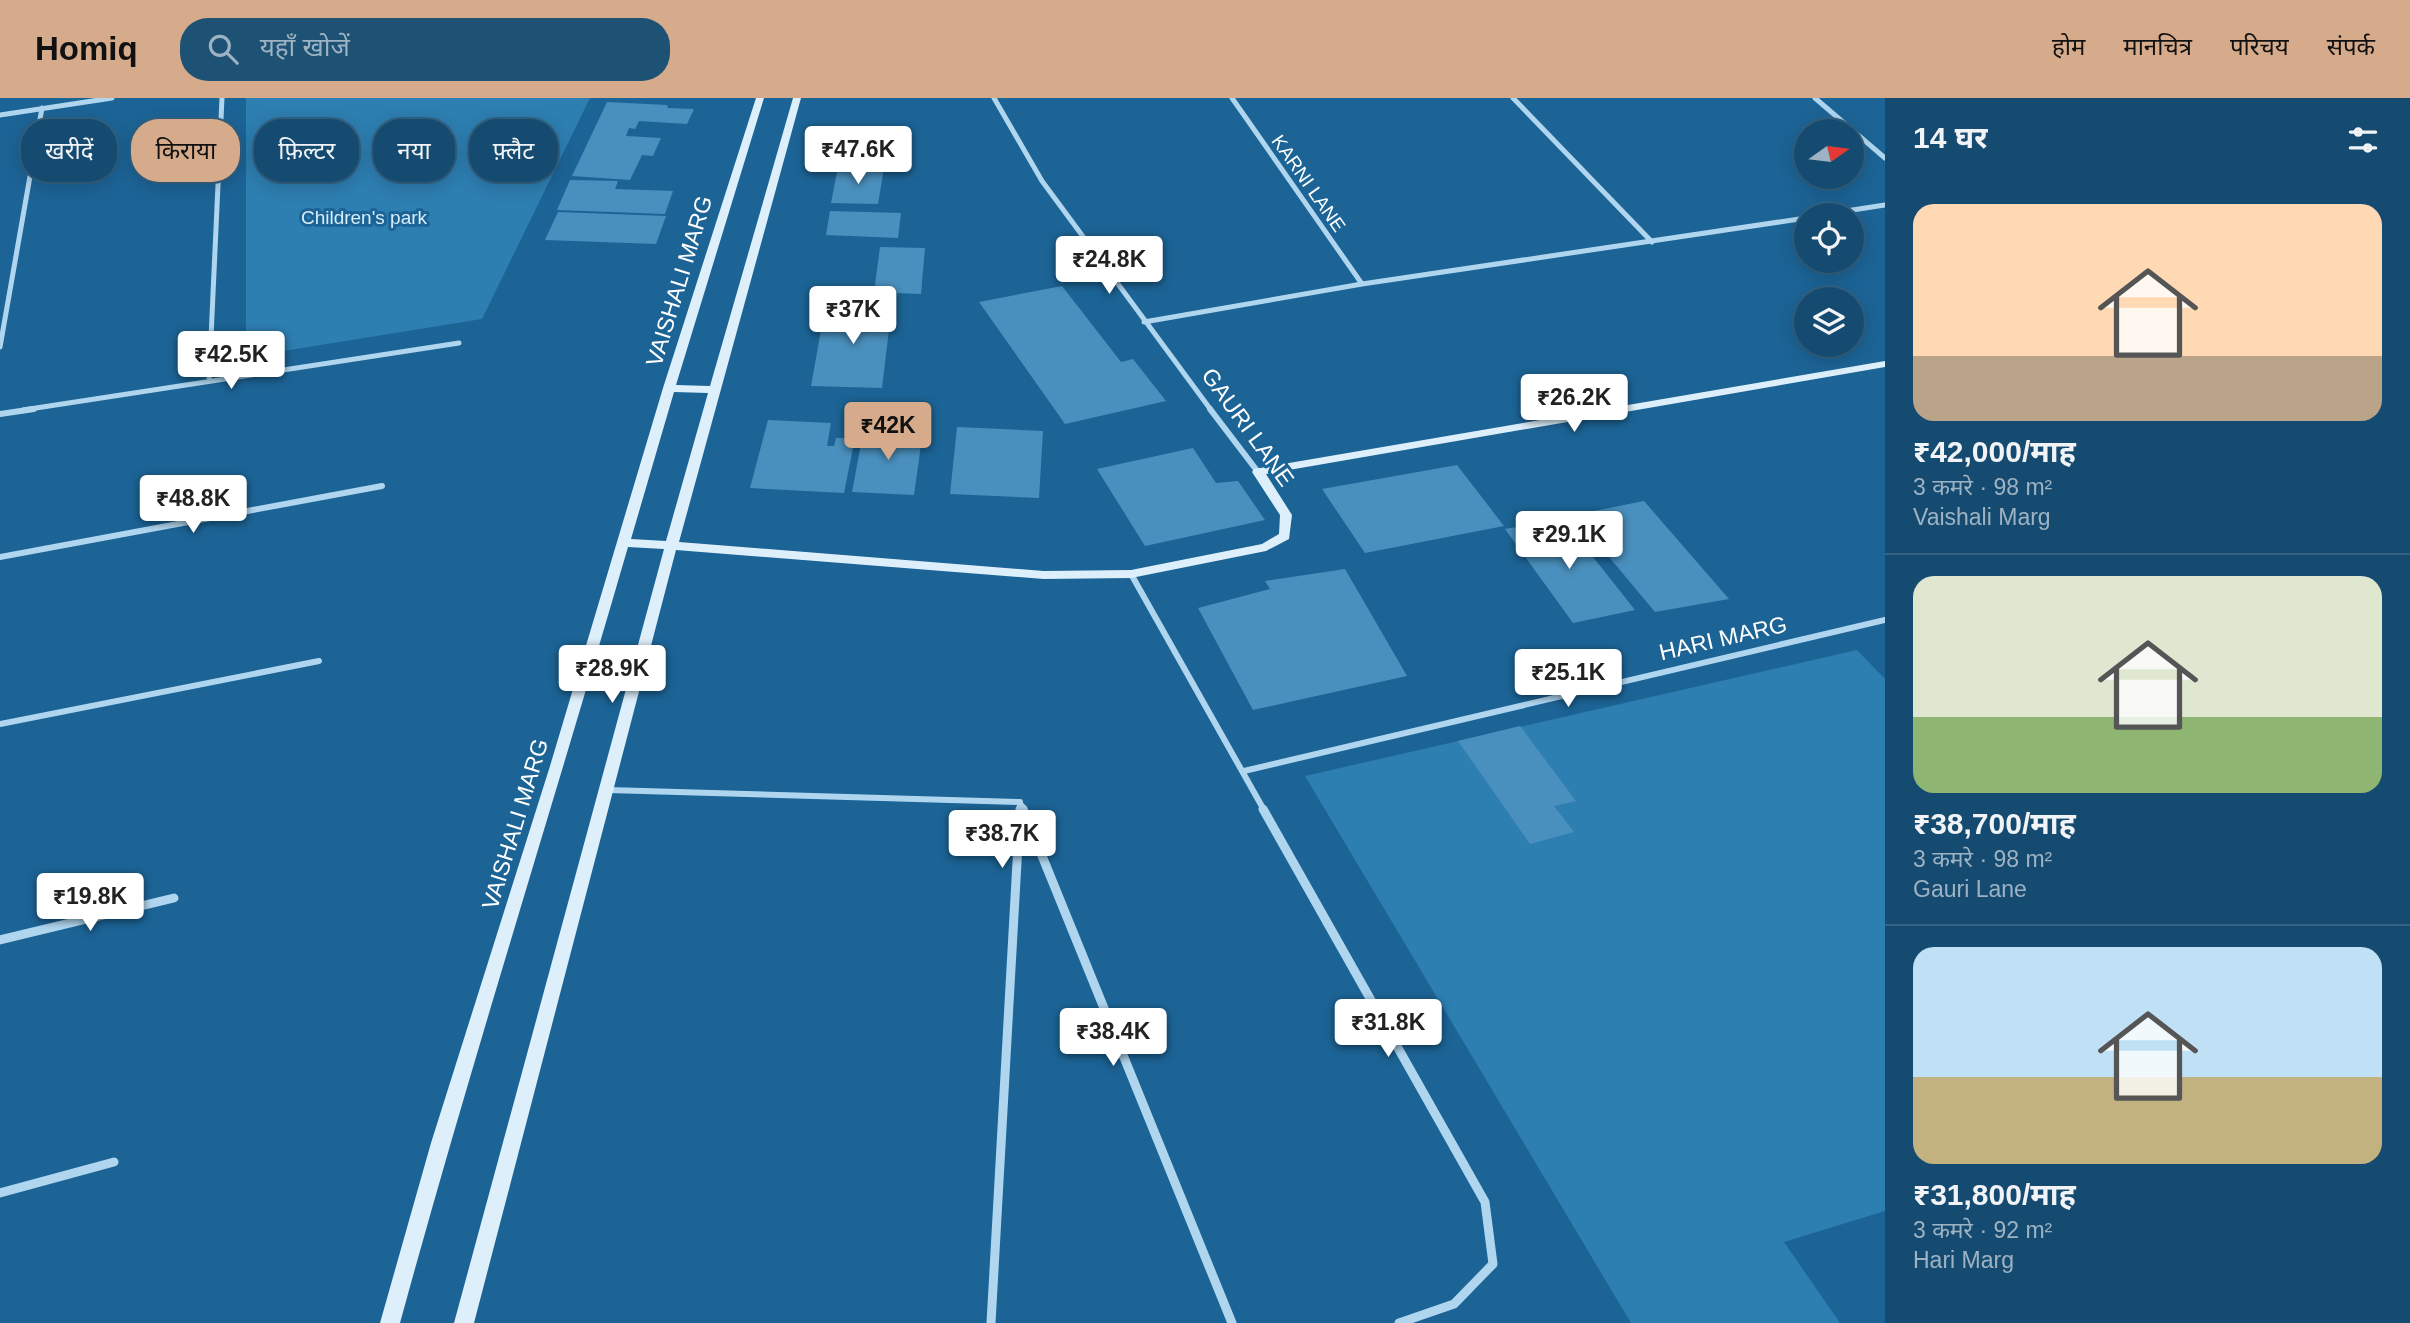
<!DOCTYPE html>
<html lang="hi">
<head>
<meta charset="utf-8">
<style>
	:root { --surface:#154b70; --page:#1e5275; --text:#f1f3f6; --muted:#9db3c3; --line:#346383; --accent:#d6ab8b }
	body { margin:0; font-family:Helvetica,"Noto Sans Devanagari",sans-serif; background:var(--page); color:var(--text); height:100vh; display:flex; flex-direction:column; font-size:26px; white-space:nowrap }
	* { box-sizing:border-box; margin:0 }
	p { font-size:23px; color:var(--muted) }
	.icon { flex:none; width:38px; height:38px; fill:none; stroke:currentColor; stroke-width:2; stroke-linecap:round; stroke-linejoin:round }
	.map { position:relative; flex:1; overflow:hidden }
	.panel { display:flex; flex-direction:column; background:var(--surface); width:525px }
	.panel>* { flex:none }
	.top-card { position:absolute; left:21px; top:21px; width:665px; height:63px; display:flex; gap:14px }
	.needle { width:46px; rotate:76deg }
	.fabs { position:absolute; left:1794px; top:21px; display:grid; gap:14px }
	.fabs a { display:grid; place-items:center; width:70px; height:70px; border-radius:50%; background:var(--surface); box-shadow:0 4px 18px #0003,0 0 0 2px var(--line); font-size:35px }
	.price { position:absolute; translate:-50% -60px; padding:0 16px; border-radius:7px; background:#fff; color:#222; font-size:23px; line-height:46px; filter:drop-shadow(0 2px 4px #0008) }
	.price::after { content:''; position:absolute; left:50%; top:42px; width:21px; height:16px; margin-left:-10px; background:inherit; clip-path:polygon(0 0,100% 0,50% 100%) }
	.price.on { background:var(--accent); color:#111 }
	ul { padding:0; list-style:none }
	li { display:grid; align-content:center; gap:14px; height:371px; padding:0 28px }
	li+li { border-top:2px solid var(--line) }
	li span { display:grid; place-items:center; height:217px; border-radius:21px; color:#555 }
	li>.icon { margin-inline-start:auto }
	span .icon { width:126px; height:126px; fill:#fffc; stroke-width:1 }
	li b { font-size:30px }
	h2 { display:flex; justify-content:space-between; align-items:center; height:84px; padding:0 28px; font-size:30px }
	.chip { padding:0 24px; border-radius:28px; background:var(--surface); box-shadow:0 4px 18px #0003,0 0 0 2px var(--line); font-size:24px; line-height:63px }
	.chip.on { background:var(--accent); color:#111 }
	header { display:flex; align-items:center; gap:42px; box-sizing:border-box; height:98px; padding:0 35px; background:var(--accent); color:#111 }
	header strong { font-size:33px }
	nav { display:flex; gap:38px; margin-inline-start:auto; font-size:24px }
	.search { width:490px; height:63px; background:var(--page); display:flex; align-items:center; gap:18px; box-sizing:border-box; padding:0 24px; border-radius:28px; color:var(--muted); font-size:26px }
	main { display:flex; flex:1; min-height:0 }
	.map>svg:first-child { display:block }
	.green { fill:#2d7eb1 }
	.building { fill:#4a90be }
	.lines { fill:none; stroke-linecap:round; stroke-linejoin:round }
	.street-far2 { stroke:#b0d6ef; stroke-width:5 }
	.street-far1 { stroke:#b0d6ef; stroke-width:6 }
	.street { stroke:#b0d6ef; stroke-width:9 }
	.secondary { fill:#ddeffb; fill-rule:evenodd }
	.labels { text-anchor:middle; stroke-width:6; stroke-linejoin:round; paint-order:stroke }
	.far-street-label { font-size:19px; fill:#fff; stroke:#1c6496 }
	.far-park-label { font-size:19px; fill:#d6edfb; stroke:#1c6496 }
	.street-label { font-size:23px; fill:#fff; stroke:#1c6496 }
</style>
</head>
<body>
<header>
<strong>Homiq</strong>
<div class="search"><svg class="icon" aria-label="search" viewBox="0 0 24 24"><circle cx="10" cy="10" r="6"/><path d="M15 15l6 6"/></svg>यहाँ खोजें</div>
<nav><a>होम</a><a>मानचित्र</a><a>परिचय</a><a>संपर्क</a></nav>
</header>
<main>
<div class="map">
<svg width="1885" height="1225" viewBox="0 0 1885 1225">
	<rect width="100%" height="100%" fill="#1c6496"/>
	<!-- green -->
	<path class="green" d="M246,0H590L482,221L246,259Z
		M1857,552L1885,581V1113L1784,1144L1840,1225H1631L1305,678Z"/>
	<!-- building -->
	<path class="building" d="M607,4L667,7L668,10L694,11L687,26L639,23L635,31L629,30L626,38L661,40L653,58L642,57L630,82L572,78Z
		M838,69L884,70L878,106L831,105Z
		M570,82L618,83L615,91L673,93L665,116L557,112Z
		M830,113L901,115L898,140L826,137Z
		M558,114L666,118L656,146L545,142Z
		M880,149L925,150L921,196L874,194Z
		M1062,188L1121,264L1133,261L1166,303L1065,326L979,204Z
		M826,204L892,206L882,290L811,288Z
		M768,322L831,325L827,348H834L836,340H855L844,395L750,390Z
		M957,329L1043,333L1039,400L950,396Z
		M864,330L923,333L914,397L852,394Z
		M1193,350L1216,385L1238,383L1265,422L1145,448L1097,371Z
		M1457,367L1504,428L1365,455L1322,391Z
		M1644,403L1729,501L1655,514L1574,417Z
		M1563,421L1635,512L1573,525L1505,431Z
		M1345,471L1407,578L1253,612L1198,510L1270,491L1265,483Z
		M1520,628L1576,703L1554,708L1574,734L1530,746L1458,643Z"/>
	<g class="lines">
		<!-- street-far2 -->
		<path class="street-far2" d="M994,0L1042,83L1211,312
			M1232,0L1362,186
			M1513,0L1652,144
			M1815,0L1885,60
			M0,17L112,0
			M1820,117L1885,107
			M1144,224L1362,186L1806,120
			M0,249L42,10
			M209,283L222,0
			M23,312L459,245"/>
		<!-- street-far1 -->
		<path class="street-far1" d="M1210,311L1258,374
			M0,316L34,311
			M0,459L382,388
			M1131,476L1264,712
			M0,626L319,563
			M1244,673L1885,522
			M608,692L1020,704V712
			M1022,708L1024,712"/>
		<!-- street -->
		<path class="street" d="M1023,711L1232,1225
			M1263,711L1485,1104L1493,1166L1454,1206L1399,1225
			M0,842L174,800
			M0,1095L114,1064
			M991,1225L1020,711"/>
		<!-- secondary -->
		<path class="secondary" d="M756,0H764L676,287L710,288L793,0H801L679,444L1044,473L1131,472L1262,446L1279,436L1280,417L1252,374L1254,371L1885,263V269L1266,376L1292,417L1289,441L1266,453L1131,480L1044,481L676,452L474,1225H454L664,451L628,449C553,708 471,965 400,1225H380L431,1045L550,668L663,290ZM674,294L708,295L666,443L631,441Z"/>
	</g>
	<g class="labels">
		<!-- far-street labels -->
		<g class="far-street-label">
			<text transform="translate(1309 85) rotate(55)" y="7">KARNI LANE</text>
		</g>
		<!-- far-park labels -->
		<g class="far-park-label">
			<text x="364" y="126">Children's park</text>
		</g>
		<!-- street labels -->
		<g class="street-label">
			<text transform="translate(679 183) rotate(-73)" y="8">VAISHALI MARG</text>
			<text transform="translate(1248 329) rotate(54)" y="8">GAURI LANE</text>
			<text transform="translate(1723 540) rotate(-13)" y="8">HARI MARG</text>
			<text transform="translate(515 726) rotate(-73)" y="8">VAISHALI MARG</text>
		</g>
	</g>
</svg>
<div class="fabs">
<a><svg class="needle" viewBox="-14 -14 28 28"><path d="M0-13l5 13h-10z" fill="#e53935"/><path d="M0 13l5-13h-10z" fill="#9db3c3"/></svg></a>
<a><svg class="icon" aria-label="locate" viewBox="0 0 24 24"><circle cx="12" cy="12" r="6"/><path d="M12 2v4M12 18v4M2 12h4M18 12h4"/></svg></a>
<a><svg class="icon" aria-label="layers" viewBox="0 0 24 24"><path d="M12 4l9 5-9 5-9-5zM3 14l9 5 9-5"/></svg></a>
</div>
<b class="price" style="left:858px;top:88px">₹47.6K</b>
<b class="price" style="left:1109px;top:198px">₹24.8K</b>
<b class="price" style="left:853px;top:248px">₹37K</b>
<b class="price" style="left:231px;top:293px">₹42.5K</b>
<b class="price" style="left:1574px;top:336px">₹26.2K</b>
<b class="price on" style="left:888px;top:364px">₹42K</b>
<b class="price" style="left:193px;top:437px">₹48.8K</b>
<b class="price" style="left:1569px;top:473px">₹29.1K</b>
<b class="price" style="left:612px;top:607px">₹28.9K</b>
<b class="price" style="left:1568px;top:611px">₹25.1K</b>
<b class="price" style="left:1002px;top:772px">₹38.7K</b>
<b class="price" style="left:90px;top:835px">₹19.8K</b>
<b class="price" style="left:1388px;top:961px">₹31.8K</b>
<b class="price" style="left:1113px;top:970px">₹38.4K</b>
<div class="top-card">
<a class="chip">खरीदें</a>
<a class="chip on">किराया</a>
<a class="chip">फ़िल्टर</a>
<a class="chip">नया</a>
<a class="chip">फ़्लैट</a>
</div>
</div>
<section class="panel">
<h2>14 घर<svg class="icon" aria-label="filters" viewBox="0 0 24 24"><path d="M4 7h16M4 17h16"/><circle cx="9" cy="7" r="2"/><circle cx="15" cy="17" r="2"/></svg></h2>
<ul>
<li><span style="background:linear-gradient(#ffd9b3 70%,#b9a48a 0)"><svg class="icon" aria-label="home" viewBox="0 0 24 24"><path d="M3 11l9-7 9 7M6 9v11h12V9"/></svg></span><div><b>₹42,000/माह</b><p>3 कमरे · 98 m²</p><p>Vaishali Marg</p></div></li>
<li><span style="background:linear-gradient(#dfe7d0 65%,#8fb573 0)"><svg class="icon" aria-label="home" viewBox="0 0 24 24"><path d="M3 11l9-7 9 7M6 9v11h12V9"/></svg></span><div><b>₹38,700/माह</b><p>3 कमरे · 98 m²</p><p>Gauri Lane</p></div></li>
<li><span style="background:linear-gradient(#bfe0f5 60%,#c2b280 0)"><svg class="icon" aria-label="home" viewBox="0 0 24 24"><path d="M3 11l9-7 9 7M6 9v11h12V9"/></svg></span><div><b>₹31,800/माह</b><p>3 कमरे · 92 m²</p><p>Hari Marg</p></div></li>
</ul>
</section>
</main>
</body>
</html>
